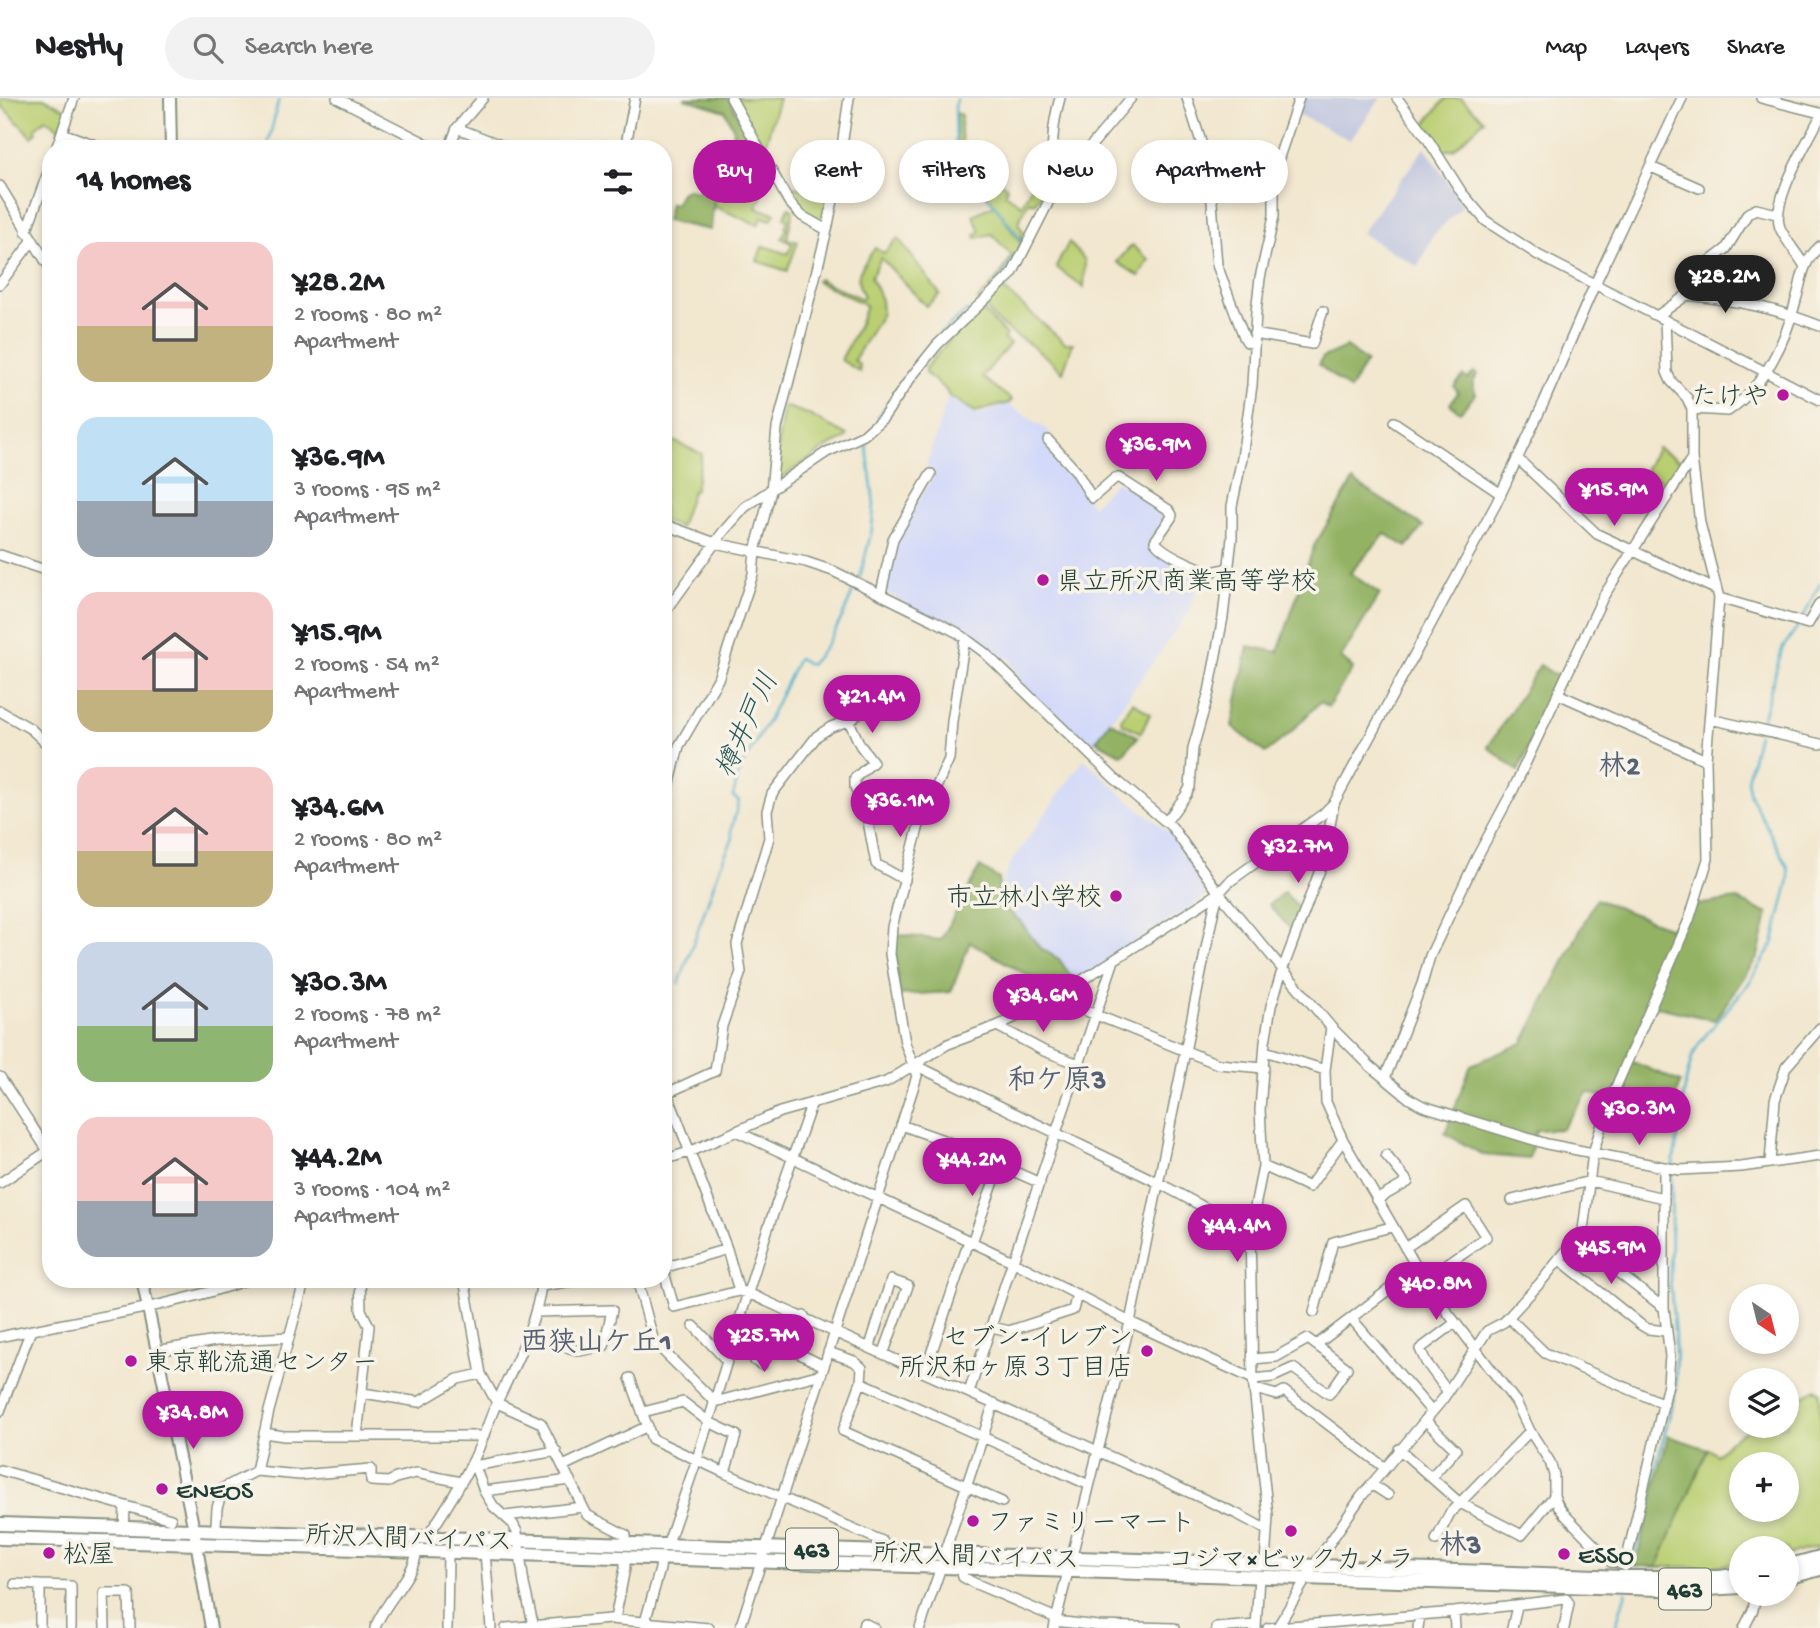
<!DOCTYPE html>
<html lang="en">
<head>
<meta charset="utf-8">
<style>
	:root { --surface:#fff; --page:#f2f2f2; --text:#202124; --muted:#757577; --line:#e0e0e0; --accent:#b5179e }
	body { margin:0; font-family:"Gochi Hand","Klee One",sans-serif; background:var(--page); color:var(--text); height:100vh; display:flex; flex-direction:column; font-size:26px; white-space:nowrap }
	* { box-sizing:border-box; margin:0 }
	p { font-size:23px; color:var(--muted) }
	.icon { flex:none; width:38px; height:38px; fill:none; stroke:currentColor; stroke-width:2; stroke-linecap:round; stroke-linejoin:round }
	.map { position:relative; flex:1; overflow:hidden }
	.drawer { position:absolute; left:42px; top:42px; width:630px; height:1148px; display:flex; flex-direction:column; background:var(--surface); border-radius:28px; box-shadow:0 4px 10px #0003 }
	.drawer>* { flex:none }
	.banner { position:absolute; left:693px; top:42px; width:665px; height:63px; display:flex; gap:14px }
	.needle { width:46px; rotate:145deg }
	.buttons { position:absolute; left:1729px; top:1186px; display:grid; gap:14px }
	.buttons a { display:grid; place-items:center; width:70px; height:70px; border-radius:50%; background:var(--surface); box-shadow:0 4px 10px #0003; font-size:35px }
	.price { position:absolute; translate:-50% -60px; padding:0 16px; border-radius:24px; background:var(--accent); color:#fff; font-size:23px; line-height:46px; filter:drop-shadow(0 2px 4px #0008) }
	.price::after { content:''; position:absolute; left:50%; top:42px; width:21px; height:16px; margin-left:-10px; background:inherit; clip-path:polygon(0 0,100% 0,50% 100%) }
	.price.current { background:#222; color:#fff }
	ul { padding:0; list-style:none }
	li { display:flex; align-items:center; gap:21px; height:175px; padding:0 35px }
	li span { display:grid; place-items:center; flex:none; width:196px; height:140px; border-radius:21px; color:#555 }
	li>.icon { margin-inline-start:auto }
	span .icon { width:84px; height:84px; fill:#fffc; stroke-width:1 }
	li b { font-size:30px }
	h2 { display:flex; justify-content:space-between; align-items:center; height:84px; padding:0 35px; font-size:30px }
	.pill { padding:0 24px; border-radius:32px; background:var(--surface); box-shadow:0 4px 10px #0003; font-size:24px; line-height:63px }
	.pill.current { background:var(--accent); color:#fff }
	header { display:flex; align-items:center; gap:42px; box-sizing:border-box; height:98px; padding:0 35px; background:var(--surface); border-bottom:2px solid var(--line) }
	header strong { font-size:33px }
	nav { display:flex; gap:38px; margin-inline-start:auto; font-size:24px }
	.search { width:490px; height:63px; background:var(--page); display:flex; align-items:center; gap:18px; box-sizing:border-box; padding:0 24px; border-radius:38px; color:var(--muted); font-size:26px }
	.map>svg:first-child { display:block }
	.built { fill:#d2d9f9 }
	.industrial { fill:#bcc3de }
	.green { fill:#bacf72; stroke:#6c8653; stroke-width:2; fill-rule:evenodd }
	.forest { fill:#93b264; stroke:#59784c; stroke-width:2 }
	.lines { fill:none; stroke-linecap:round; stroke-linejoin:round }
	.stream { stroke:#4db0cc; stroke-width:2.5 }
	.minor-casing { stroke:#889282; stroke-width:12 }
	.major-casing { stroke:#889282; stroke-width:14 }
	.highway-casing { stroke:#889282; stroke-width:16 }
	.minor { stroke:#fff; stroke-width:9 }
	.major { stroke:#fff; stroke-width:10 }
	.highway { stroke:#fff; stroke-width:12 }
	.poi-dot { fill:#b5179e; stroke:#f7f3e8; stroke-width:2.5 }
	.labels { text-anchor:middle; stroke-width:7; stroke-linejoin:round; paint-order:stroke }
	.shield { fill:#f7f3e8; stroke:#60746a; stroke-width:2 }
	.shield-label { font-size:24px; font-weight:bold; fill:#1f3d34 }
	.poi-label { font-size:26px; fill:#1f3d34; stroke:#f7f3e8; text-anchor:start }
	.street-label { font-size:26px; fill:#1f3d34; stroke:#f7f3e8 }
	.water-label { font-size:28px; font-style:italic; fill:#2a5a5a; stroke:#f7f3e8 }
	.neighbourhood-label { font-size:28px; font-weight:bold; fill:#576174; stroke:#f7f3e8 }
</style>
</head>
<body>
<header>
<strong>Nestly</strong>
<div class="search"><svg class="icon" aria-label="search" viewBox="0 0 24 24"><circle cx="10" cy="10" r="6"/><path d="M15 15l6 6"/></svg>Search here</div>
<nav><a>Map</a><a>Layers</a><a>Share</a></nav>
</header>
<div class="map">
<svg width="1820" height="1530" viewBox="0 0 1820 1530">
	<rect width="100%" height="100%" fill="#f7f3e8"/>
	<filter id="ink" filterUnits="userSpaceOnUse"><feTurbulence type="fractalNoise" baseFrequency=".0143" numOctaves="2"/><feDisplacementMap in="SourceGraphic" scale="14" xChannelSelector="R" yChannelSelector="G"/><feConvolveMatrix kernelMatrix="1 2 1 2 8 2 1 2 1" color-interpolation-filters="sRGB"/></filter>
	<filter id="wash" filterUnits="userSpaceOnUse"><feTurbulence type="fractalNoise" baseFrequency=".00686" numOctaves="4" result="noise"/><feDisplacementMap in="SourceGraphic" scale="28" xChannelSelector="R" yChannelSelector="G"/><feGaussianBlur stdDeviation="1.57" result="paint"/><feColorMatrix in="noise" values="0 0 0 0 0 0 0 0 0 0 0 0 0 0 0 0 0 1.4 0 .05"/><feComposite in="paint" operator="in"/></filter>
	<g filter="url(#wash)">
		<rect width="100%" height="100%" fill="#f2e7cf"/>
		<!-- built -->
		<path class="built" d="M948,299L977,318L1008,306L1050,334L1044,343L1072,374L1092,408L1115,384H1119L1167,415L1168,417L1148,448L1201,474L1190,513L1089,653L1016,579L1017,576L1009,560L996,559L886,494L885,490L897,439L935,375L927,370V364Z
			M1084,661L1127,701L1169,734L1209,786L1208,795L1188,812L1074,884L1042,854L999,794L1011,764Z"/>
		<!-- industrial -->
		<path class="industrial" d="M1300,0H1381L1350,42L1295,15Z
			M1425,49L1463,108L1434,136L1418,169L1361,135Z"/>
		<!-- green -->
		<path class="green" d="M2,0H44L67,12L60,33L55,27L45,21L35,31L37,34L32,39L0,6Z
			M733,0H779L764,52Z
			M1446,0H1461L1484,22L1454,51L1441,53L1424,27Z
			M956,15L961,17C960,41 961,69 987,80C995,83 1001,83 1007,89L1005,96L1022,107L1044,62L1049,66L1050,86L1047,95L1045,94L1034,105L1029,103L1018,125L1024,135L1022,138L1024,145L957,57Z
			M750,66L770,74L773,79L769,81L758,94L762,97L756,110L775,115L771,122L762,119L758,127L713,108L724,72L746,77Z
			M783,88L832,94L824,126L797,111Z
			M994,107L1021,146C1009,168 995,185 977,203L997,182L1012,158L992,136L976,140L975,137L980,133L973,117Z
			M789,109L793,113L787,141L798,144L787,173L757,163L762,149L764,148L788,156L792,146L782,140L787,130L785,129L788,122L784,120Z
			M898,140L940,196L926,208L881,160L871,179L881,202L882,215L854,262L859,267L860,274L841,262L860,225L866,207L816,183L818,181L862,201L864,198C851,177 863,168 875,150L884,155Z
			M1069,144L1085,162L1084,190L1056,169Z
			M1132,147L1149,162L1139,178L1117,164Z
			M1002,190L1065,245H1073L1063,274C1053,265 1043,256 1032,248C1012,234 999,230 985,208Z
			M983,213L1006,237L1003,241L1010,246L982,279L1012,302L1009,305L975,314L948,297L946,292L925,275V270L958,233Z
			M784,308L807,316L847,337L845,341L829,348L775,384L779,339Z
			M671,342L702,356L695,392L692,394L680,429L663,423V365Z
			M1657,350L1686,366L1672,389L1645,373Z
			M1133,604L1150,616L1141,635L1122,625L1121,621Z
			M1816,1291L1820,1294V1448L1787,1457V1451H1741V1465L1708,1469H1657L1708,1351L1717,1357L1729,1343L1754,1328H1787V1308ZM1741,1367H1787V1412H1741Z"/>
		<!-- forest -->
		<path class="forest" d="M684,0H728L756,49L746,78L724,72L734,32L725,13Z
			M708,70L723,76L713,108L711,132L666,123L670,105L675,106L681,95L687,91L694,94L704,90Z
			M1346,249L1366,264L1350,292L1319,267L1323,259Z
			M1474,274L1478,276C1472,283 1472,288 1476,296L1460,314L1450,306L1458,294L1454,289L1463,278L1468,281Z
			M1353,383L1423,428L1407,449L1385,436L1350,475L1380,496L1341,560L1353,570L1328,609L1320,604L1288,637L1265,655L1232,628L1248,548L1278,554L1314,448Z
			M1540,567L1561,581L1518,673L1488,649Z
			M1110,623L1138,639L1122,657L1096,643Z
			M980,769L999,781L997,804L1019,822L1040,850L1059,861L1074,883L1056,894L970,844L951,894L899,897L893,836L941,842Z
			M1284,794L1301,812L1293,834L1269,807Z
			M1596,801L1670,830L1697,807L1736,801L1768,816L1758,858L1715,922L1653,908L1626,961L1680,984L1670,1021L1588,994L1562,1031L1536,1032L1529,1061L1483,1057L1445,1035L1471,967L1523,945Z
			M1668,1338L1708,1351L1657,1469L1635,1468Z"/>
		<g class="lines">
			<!-- stream -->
			<path class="stream" d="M957,0L955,8L956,57L1023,145L1009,170L998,184
				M267,51L279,0
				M878,319L922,256L941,235L968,212
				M860,479L872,431L874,406L866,342
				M1760,630L1782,551L1802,522L1820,485
				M679,886L721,766L733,740L731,732L739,703L733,699L739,673L769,621L798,560L810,567C832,544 844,517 855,488
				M1673,1068L1686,983L1692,959L1700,944L1749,885L1773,846L1789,781L1788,769L1750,697L1747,682L1758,636
				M1630,1473L1676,1291L1675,1240L1670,1181L1672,1074
				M1615,1530L1626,1494"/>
		</g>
	</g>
	<g filter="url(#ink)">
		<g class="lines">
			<!-- minor casing -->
			<g class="minor-casing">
				<path id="minor" d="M337,0L437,51
					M731,0L789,104L802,118L827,132
					M1187,0L1203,50L1210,79L1217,167L1244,239L1247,244L1254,246
					M1397,0L1427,40L1462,95L1486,123L1538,157L1820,302
					M1761,0L1820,15
					M457,30L511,51
					M62,35L106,51
					M56,51L74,0
					M449,51L457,30L483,0
					M625,51L635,0
					M1651,69L1699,90
					M0,88L51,172
					M1055,91C1051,59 1051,31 1060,0
					M26,134L51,66
					M1804,167C1797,155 1786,143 1780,130C1770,104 1808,44 1820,19
					M0,186L32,143
					M1687,197L1697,173L1726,151L1748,115L1756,111L1777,116
					M1657,218L1687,197C1737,203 1773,209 1820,228
					M1254,236L1312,246L1323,213
					M1692,311L1728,313C1764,289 1786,243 1796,202C1803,179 1801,166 1820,148
					M1394,324L1501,396
					M1048,342L1076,373L1092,400L1115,380H1119L1169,412L1172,417L1171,420L1155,443C1161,454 1198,471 1211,473C1216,474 1223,471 1228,470
					M1517,360L1597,436L1717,492
					M663,426L715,445L806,464L833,473L933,522L958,535L985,555L1114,680L1172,729L1219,795L1331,929L1370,968L1410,1001L1423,1008L1547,1046L1679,1072L1741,1069L1820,1058
					M0,457L51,474
					M881,495L893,441L931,376
					M1719,500L1808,526L1820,505
					M663,517L723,434L745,409L827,354L864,337L883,320L912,278L937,247L1012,176L1055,91L1131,0
					M1558,596L1706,662
					M0,613L31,631L51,650
					M1710,621L1820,646
					M849,623L860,647L873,664L855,680V689L867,718L876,766L905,782
					M663,713L679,648L718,581L753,476L755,453L771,393L777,330L827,132L837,82L849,0
					M1166,724L1186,697L1190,689L1193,650L1209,594L1223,519L1232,440V408L1242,360L1252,287L1256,214L1260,180L1274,118V74L1299,0
					M1054,900L1218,966L1264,970
					M997,928L1044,953L1079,966
					M1331,929L1325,972L1326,1004L1343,1042L1417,1170L1442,1207L1516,1304L1530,1333L1550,1364L1554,1377V1398L1558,1407L1565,1417L1611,1464L1626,1465
					M1265,953L1325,972
					M913,966L1157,1084L1250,1134
					M0,979L48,1053
					M1385,980L1422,886L1430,858L1477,759L1513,692L1603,499L1692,360
					M663,984L727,1151L739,1193L748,1195L1237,1416L1267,1432
					M667,995L715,973L722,928L741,874L737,846L769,740L767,713L772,696L817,638L831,629L853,621L868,604
					M663,1022L677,1019
					M901,1027L946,1043L1040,1085
					M736,1033L1014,1164L1130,1224L1253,1281L1273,1279L1293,1270L1329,1296L1347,1270L1308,1241L1276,1259L1252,1261
					M663,1062L689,1054L780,1014L886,984L948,946L997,928L1054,900L1219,795L1229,784L1323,716L1334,705L1496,406L1544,304L1595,186L1682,0
					M1770,1064L1775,1002L1786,969L1820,930
					M1263,1068L1309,1089L1343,1042
					M0,1085L51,1051
					M1376,1102L1408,1084L1386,1057
					M1512,1102L1590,1083L1663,1100
					M1576,1142L1664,1210
					M972,1144L1000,1067
					M1405,1150L1466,1108L1486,1139L1425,1181
					M1559,1161L1641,1227L1648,1231L1666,1233
					M663,1170L727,1151
					M663,1171L674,1209L739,1193
					M464,1181L481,1276L497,1305L541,1325L587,1417L626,1437V1446
					M637,1181L654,1244L715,1304L821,1276
					M542,1188L586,1181
					M1314,1214L1333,1144L1391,1129
					M1508,1219L1545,1255L1664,1306
					M1351,1220L1432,1314
					M739,1226L824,1268
					M694,1228L727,1263
					M992,1229L1009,1233L1073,1212L1077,1196
					M0,1239C83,1220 168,1211 249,1181
					M528,1239L580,1253L604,1248L612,1212L536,1214
					M1316,1247L1417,1170
					M870,1248L891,1182L908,1188L884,1254
					M791,1251L804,1218
					M156,1253L216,1243L289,1239
					M828,1254L854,1263L862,1270L861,1284L843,1333L1002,1404
					M762,1267L755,1263L763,1238
					M925,1274L969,1143
					M630,1280L652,1341L725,1375L882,1443L891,1454
					M861,1284L1089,1387
					M1255,1291L1277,1297L1284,1293L1384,1369
					M969,1294L1113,865
					M1448,1294L1426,1264L1420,1251L1455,1225
					M363,1295L419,1304L458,1281L481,1276
					M0,1313L31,1232
					M643,1314L683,1304L709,1324L736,1337L725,1375
					M1425,1322L1456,1352L1431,1379
					M264,1335L284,1338H484
					M357,1338L369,1228L361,1212L360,1181
					M1399,1351L1460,1405L1522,1437L1554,1398
					M473,1363L484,1393L494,1409L513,1426L517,1434L524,1486L534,1530
					M474,1368L556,1353
					M563,1368L648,1328
					M0,1372L171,1421
					M256,1373L300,1377L371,1371V1383L389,1384L396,1380L416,1375L461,1384
					M1371,1386L1388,1397
					M484,1393L570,1382
					M505,1418L583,1409
					M216,1427L217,1410L223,1390L256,1373L269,1313L305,1181
					M124,1432L125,1410
					M427,1439C444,1414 460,1388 474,1361C483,1342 489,1321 498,1302C517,1262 537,1225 542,1181
					M1436,1442L1450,1415L1530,1333
					M667,1448L697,1361L766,1136L811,1007
					M485,1454L491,1530
					M944,1456L994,1305
					M1265,1466L1268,1418L1253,1281L1250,1134L1263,1068L1260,1012L1265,944L1271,908L1282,873L1320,772L1327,744L1334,705
					M1625,1468L1668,1286L1670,1258L1664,1210V1070
					M961,1469L963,1479L974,1485L1056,1520
					M15,1486L40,1487
					M1454,1514L1455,1530
					M615,1521L625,1470V1459
					M1055,1523L1098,1528L1174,1530
					M645,1524L660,1471L661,1460
					M40,1530V1487L71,1488V1530
					M105,1530L104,1495H129L130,1530
					M375,1530C384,1504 415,1478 417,1452
					M447,1530L448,1453
					M506,1530L610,1521L709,1530
					M740,1530L917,978L905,945L890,856L892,829L919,727L949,661L952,623L965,540
					M863,1530L864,1525L874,1530
					M920,1530L941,1469
					M1054,1530L1130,1224L1214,811L1219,795
					M1216,1530L1256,1527
					M1256,1530L1259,1478
					M1268,1530L1454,1514L1566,1501L1569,1505L1564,1530
					M1277,1530L1313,1469L1361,1399L1443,1301L1487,1233L1504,1224L1540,1185L1583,1132L1593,1055L1608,1007L1689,822L1708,761L1706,662L1719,500L1700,425L1692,360V311L1687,300L1671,283L1667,274L1665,222
					M1418,1530L1420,1516
					M1512,1530L1517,1508
					M1744,1530L1753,1512L1756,1496"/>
			</g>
			<!-- major casing -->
			<g class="major-casing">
				<path id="major" d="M170,0L171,51
					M142,1181L194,1432L211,1530"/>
			</g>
			<!-- highway casing -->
			<g class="highway-casing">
				<path id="highway" d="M0,1426L1265,1466L1623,1479H1720L1741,1476
					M0,1440L1691,1492L1741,1489
					M1787,1468L1820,1459
					M1787,1480L1820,1471"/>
			</g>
			<!-- minor -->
			<use href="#minor" class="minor"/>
			<!-- major -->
			<use href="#major" class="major"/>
			<!-- highway -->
			<use href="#highway" class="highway"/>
		</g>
	</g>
	<!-- markers -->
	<g class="poi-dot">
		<circle cx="1783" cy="297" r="7"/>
		<circle cx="1043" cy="482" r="7"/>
		<circle cx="1116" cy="798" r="7"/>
		<circle cx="1147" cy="1253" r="7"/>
		<circle cx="131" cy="1263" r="7"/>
		<circle cx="162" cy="1391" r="7"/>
		<circle cx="973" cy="1423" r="7"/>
		<circle cx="1291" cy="1433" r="7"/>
		<circle cx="49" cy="1455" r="7"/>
		<circle cx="1564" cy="1456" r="7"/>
	</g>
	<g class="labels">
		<!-- shield labels -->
		<g class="shield">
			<rect x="786" y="1430.5" width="52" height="41" rx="5"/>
			<rect x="1659" y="1470.5" width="52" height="41" rx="5"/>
		</g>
		<g class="shield-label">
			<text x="812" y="1459">463</text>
			<text x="1685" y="1499">463</text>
		</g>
		<!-- poi labels -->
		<g class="poi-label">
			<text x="1769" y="306" text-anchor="end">たけや</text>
			<text x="1057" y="491">県立所沢商業高等学校</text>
			<text x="1102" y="807" text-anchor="end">市立林小学校</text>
			<text x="1133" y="1247" text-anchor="end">セブン-イレブン<tspan x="1133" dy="30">所沢和ヶ原３丁目店</tspan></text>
			<text x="145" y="1272">東京靴流通センター</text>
			<text x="176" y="1400">ENEOS</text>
			<text x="987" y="1432">ファミリーマート</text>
			<text x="63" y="1464">松屋</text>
			<text x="1578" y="1465">ESSO</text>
			<text x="1291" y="1469" text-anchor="middle">コジマ×ビックカメラ</text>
		</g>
		<!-- street labels -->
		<g class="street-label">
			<text transform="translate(409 1439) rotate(2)" y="9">所沢入間バイパス</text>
			<text transform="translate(976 1457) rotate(2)" y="9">所沢入間バイパス</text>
		</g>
		<!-- water labels -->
		<g class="water-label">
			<text transform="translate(745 626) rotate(-65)" y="10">樽井戸川</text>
		</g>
		<!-- neighbourhood labels -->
		<g class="neighbourhood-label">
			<text x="1619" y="676">林2</text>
			<text x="1057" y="990">和ケ原3</text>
			<text x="596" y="1252">西狭山ケ丘1</text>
			<text x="1460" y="1455">林3</text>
		</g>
	</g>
</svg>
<div class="buttons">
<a><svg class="needle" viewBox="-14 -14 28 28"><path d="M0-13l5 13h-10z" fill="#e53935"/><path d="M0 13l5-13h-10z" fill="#757577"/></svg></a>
<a><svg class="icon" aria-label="layers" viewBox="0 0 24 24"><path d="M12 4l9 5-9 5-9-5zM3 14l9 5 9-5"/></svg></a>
<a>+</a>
<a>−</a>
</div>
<b class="price current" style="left:1725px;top:217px">¥28.2M</b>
<b class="price" style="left:1156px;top:385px">¥36.9M</b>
<b class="price" style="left:1614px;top:430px">¥15.9M</b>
<b class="price" style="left:872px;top:637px">¥21.4M</b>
<b class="price" style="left:900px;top:741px">¥36.1M</b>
<b class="price" style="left:1298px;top:787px">¥32.7M</b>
<b class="price" style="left:1043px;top:936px">¥34.6M</b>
<b class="price" style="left:1639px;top:1049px">¥30.3M</b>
<b class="price" style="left:972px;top:1100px">¥44.2M</b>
<b class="price" style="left:1237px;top:1166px">¥44.4M</b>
<b class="price" style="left:1611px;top:1188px">¥45.9M</b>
<b class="price" style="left:1436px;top:1224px">¥40.8M</b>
<b class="price" style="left:764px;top:1276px">¥25.7M</b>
<b class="price" style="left:193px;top:1353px">¥34.8M</b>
<div class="banner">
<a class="pill current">Buy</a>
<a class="pill">Rent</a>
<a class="pill">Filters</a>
<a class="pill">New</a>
<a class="pill">Apartment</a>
</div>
<section class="drawer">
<h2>14 homes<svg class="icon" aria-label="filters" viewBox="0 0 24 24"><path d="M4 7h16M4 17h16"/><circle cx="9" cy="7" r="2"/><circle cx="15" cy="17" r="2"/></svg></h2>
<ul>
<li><span style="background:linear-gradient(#f6c9c9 60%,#c2b280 0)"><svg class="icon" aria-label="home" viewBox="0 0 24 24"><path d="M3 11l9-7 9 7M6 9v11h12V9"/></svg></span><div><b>¥28.2M</b><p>2 rooms · 80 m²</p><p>Apartment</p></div></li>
<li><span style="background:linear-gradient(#bfe0f5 60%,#9aa5b1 0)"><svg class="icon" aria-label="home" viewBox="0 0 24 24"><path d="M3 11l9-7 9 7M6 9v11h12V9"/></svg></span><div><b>¥36.9M</b><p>3 rooms · 95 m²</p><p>Apartment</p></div></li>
<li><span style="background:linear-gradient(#f6c9c9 70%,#c2b280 0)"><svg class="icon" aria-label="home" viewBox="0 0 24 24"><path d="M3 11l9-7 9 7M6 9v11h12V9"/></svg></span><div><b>¥15.9M</b><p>2 rooms · 54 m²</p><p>Apartment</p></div></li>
<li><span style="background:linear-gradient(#f6c9c9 60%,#c2b280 0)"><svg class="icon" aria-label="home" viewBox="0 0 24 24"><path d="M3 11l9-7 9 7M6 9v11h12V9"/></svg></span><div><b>¥34.6M</b><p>2 rooms · 80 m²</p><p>Apartment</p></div></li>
<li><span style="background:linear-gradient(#c9d6e8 60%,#8fb573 0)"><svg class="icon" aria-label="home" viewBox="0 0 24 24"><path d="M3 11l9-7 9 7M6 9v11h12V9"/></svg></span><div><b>¥30.3M</b><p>2 rooms · 78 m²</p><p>Apartment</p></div></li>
<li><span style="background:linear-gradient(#f6c9c9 60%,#9aa5b1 0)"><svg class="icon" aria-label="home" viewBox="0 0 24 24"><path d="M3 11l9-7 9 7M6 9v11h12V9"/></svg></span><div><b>¥44.2M</b><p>3 rooms · 104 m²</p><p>Apartment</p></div></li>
</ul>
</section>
</div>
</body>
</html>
